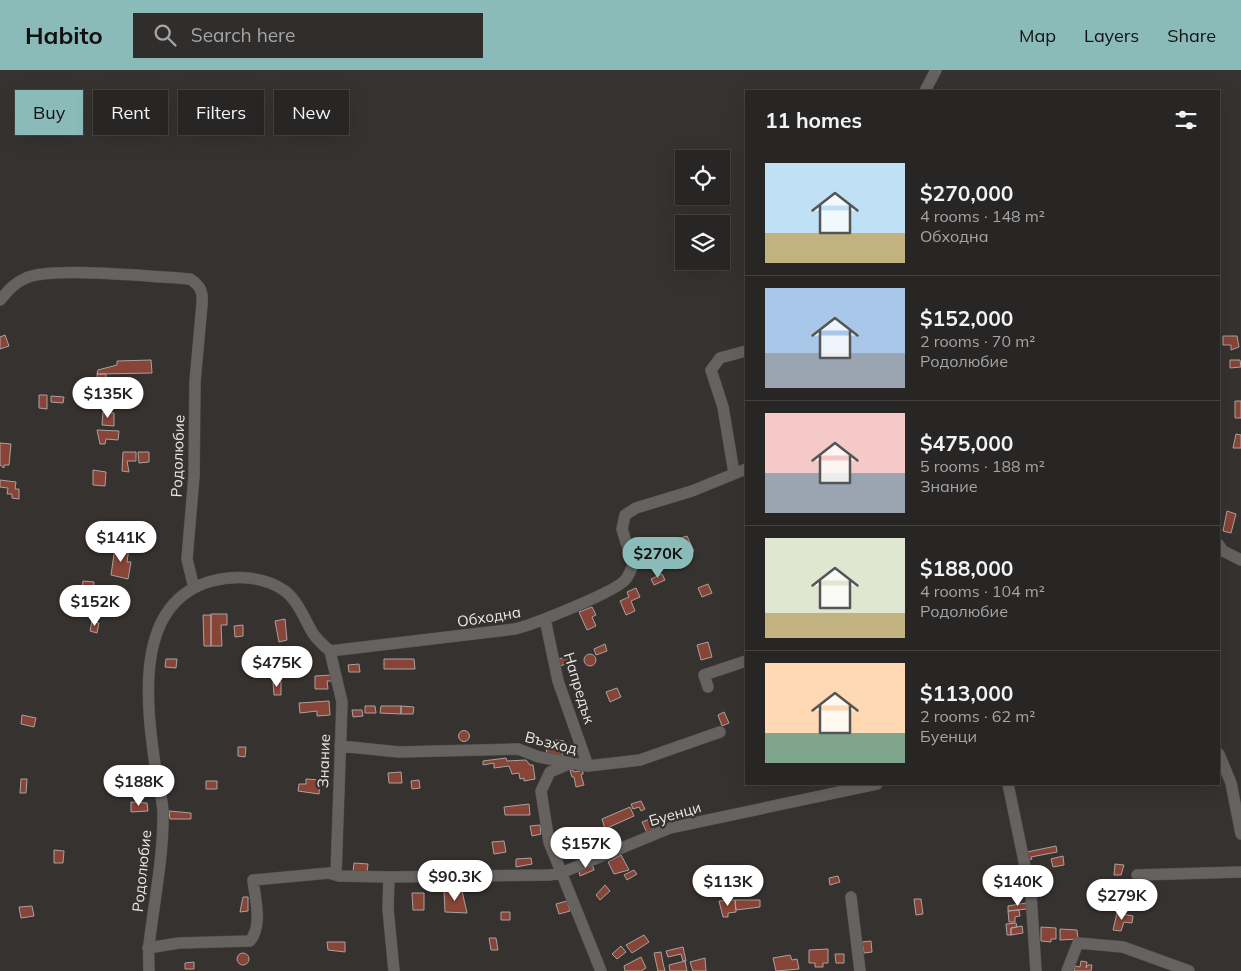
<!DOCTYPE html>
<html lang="en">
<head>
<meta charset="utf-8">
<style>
	:root { --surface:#282624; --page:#302e2c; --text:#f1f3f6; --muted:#a5a5a6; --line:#444341; --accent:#8bbbb9 }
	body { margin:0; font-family:Mulish,sans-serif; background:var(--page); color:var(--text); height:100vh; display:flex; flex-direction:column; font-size:19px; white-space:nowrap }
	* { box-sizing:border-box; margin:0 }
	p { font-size:16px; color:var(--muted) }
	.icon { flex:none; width:28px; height:28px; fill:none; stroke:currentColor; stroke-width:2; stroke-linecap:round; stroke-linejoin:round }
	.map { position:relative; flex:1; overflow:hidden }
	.drawer { position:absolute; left:745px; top:20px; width:475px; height:695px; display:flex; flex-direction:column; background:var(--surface); border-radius:0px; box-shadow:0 5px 20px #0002,0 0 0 1px var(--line) }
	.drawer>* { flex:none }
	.hud { position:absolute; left:15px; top:20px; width:475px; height:45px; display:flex; gap:10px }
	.controls { position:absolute; left:675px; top:80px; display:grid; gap:10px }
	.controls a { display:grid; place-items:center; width:55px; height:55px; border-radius:0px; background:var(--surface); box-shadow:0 5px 20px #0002,0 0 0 1px var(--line); font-size:25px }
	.price { position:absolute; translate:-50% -42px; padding:0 11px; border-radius:18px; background:#fff; color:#222; font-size:16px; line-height:32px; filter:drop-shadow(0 1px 2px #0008) }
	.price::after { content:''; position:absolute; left:50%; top:30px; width:15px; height:11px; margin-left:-8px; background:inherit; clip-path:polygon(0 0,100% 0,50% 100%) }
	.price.current { background:var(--accent); color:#111 }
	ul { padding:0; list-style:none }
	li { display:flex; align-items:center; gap:15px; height:125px; padding:0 20px }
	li+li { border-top:1px solid var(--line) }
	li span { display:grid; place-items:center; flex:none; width:140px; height:100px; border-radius:0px; color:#555 }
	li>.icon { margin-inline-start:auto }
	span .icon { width:60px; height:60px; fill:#fffc; stroke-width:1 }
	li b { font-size:21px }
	h2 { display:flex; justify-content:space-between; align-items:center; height:60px; padding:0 20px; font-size:21px }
	.tag { padding:0 18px; border-radius:0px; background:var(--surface); box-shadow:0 5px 20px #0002,0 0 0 1px var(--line); font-size:18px; line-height:45px }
	.tag.current { background:var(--accent); color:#111 }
	header { display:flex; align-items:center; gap:30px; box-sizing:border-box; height:70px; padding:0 25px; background:var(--accent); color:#111 }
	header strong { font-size:24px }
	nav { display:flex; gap:28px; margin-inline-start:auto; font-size:18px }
	.search { width:350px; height:45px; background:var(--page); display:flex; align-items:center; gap:12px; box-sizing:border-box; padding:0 18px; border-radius:0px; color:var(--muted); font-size:19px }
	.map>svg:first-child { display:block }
	.building { fill:#874437; stroke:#a8a3a1 }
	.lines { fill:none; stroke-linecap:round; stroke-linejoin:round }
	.minor-casing { stroke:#52504e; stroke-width:12 }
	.minor { stroke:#666260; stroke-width:11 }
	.labels { text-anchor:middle; stroke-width:4.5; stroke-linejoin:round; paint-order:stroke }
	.street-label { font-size:15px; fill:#eae8e6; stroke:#363230 }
</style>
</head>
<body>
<header>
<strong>Habito</strong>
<div class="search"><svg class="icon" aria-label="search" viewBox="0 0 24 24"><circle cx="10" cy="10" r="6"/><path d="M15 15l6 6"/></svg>Search here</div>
<nav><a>Map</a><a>Layers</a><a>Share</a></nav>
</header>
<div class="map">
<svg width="1241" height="901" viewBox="0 0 1241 901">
	<rect width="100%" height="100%" fill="#363230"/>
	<!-- building -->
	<path class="building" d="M5,265L9,276L0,279V267Z
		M1223,266H1237L1239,277L1231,280V275H1223Z
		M151,290L152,303L97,304L98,300L117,295V291Z
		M1230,290H1240L1241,297L1230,298Z
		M97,304H106V318H98Z
		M39,325H47V339L39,338Z
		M51,326L64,327L63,333L51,332Z
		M1235,331H1241V348H1235Z
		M103,342L114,343V356L102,355Z
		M97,360L119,361L118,370L106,369L105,374H100Z
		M1236,364L1241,365V378H1233Z
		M0,373L11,374L9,395H4V398L0,395Z
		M123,382H136V391H127L129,402L122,401Z
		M138,382H149V392L139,393Z
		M93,400L106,402L105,416L93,415Z
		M0,410L16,412L15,419H19V429L12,428V424H7L8,418L0,417Z
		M1227,441L1236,444L1231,463L1223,461Z
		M687,466L694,481L685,485L678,469Z
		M641,470L644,477L635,483L632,473Z
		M115,477L129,478L127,492H131L128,509L111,505Z
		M662,504L665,510L654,515L651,509Z
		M83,511L94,512L93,522L82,518Z
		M708,514L712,523L702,527L698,518Z
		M636,518L640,527L631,531L635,541L626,545L620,531L629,527L627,522Z
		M592,537L596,545L592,547L596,556L587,560L579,542Z
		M227,544V555H221L222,576H211V544Z
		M203,545H211V576H204Z
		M285,549L287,570L279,572L275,551Z
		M92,551L99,553L97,563L90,561Z
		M243,555V566L235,567L234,556Z
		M708,572L712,587L701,590L697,575Z
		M605,574L607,581L596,585L594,579Z
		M584 590a6 6 0 1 1 12 0a6 6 0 1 1-12 0Z
		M570,585L573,591L560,596L557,590Z
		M166,589H177L176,598L165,597Z
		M384,589H414L415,599H384Z
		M359,594L360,602H349L348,595Z
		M332,605L333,611H327L328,619H315V606Z
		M281,611V625H274L273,612Z
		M617,618L621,627L610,632L606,622Z
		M329,631L330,645L317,646V641L300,643L299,633Z
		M365,636H375L376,643H365Z
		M381,636H401V644L380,643Z
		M401,636L414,637L413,644H401Z
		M352,640H362L363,646L353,647Z
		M724,642L729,653L722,656L718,645Z
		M22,645L36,648L34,657L21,654Z
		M458.5 666a5.5 5.5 0 1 1 11 0a5.5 5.5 0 1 1-11 0Z
		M548,669L564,671L562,687L546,685Z
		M238,677H246L245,687L238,686Z
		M506,688L507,691L526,690L530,695H533L535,709L524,711V708L520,709L519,703L512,704L509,696L494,698V693L483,695V691Z
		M570,700H573L574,702L583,700V704L581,705L584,715L576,717L574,707H572Z
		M401,702L402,713H389L388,703Z
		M21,709H27L26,723H20Z
		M306,709L320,710L319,724L298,721L299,714H306Z
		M419,710L420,718L412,719L411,711Z
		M206,711H217V719H206Z
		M641,731L645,739L641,741L639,737L633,739L631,734Z
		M131,732L147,733L148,741L131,742Z
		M529,734L530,745H505L504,737Z
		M630,737L634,746L605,759L602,749Z
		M169,741L191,743V749H170Z
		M650,749L655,761L648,765L642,752Z
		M540,755L541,764L532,766L530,756Z
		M504,771L506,782L494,784L492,772Z
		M1056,776L1057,782L1031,787L1032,789L1028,790L1027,782Z
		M54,780L64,781L63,793H54Z
		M621,785L629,800L614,804L608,792Z
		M1063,786L1064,795L1053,797L1051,789Z
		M531,788L532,794L516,797V789Z
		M591,792L594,800L580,806L578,797Z
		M354,793L368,794L367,803L353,802Z
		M1115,794L1124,795L1121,805H1114Z
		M634,800L637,804L627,810L624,805Z
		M838,806L840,812L830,815L829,808Z
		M605,815L610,821L600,830L596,825Z
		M444,821H462L467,843L445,842Z
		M412,823H424V840H413Z
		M243,827H248V841L240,842Z
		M914,829H921L923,844L916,845Z
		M735,830H760V837L736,840Z
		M735,830L736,842L728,843V847H723L719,831Z
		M567,831L570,841L559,844L556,834Z
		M1026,833L1027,839L1008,841V836Z
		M32,836L34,846L21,848L19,837Z
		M1019,840L1020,846L1015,847V852H1009L1008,841Z
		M501,842H510V850H501Z
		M1117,843L1133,846L1132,853L1124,852L1121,861L1113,860Z
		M1016,853L1017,857L1011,858V865H1007L1006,854Z
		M1022,856L1023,863L1011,865V858Z
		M1041,857L1056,858V869H1051V872L1041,871Z
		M1060,859L1077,860L1078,869L1060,870Z
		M644,865L649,872L632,883L626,875Z
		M489,868H496L498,880H491Z
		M871,871L872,882L864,883L862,872Z
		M327,872H345V882L328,880Z
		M621,876L626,882L617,889L612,884Z
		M683,877L686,891H683L681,884L668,887L666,881Z
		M828,879V893H823V897H815V893H809V880Z
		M661,882L663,893L665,901H658L654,883Z
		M237 889a6 6 0 1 1 12 0a6 6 0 1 1-12 0Z
		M835,884H844V893H836Z
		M790,885L792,890L797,889L799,899L776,901L773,888Z
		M641,887L646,898L641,901H625L624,896Z
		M705,888L706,901H693L690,892Z
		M685,891L687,901H670L669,895Z
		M1081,891L1087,892L1086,898L1088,895H1092L1091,901H1074L1075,896L1080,897Z
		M194,892V899H185V893Z"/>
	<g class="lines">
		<!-- minor casing -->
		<g class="minor-casing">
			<path id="minor" d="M925,21L936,0
				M0,230C8,221 14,213 26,208C52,196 156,207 190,209C201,216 203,222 202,234L195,312L194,406L187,489L194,518
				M734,403L723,337L711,300L720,288L746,281
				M1219,475L1223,481L1241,490
				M545,549L558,611L588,696
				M330,581L342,632L336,804
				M708,617L704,605L746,591
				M340,676L399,682L518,679L539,687L588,696L640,690L720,662
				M1219,684L1231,713L1241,764
				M569,694L550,702L541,721L549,772L601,901
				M1008,714L1031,825L1036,901
				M1137,805L1241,802
				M389,807L388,839L394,901
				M851,827L860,901
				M148,878L179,873L250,871C263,855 255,829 253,810L329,803L339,806L389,807L549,805L561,803L670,758L877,714
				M149,901C149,892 148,883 149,875C154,832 163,789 163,747C164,732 158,716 156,702C147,639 131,533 212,511C236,505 264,506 285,521C298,531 304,548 312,562C317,570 323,575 330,581L515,559C532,555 618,521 626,509C629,505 631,500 633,495L622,459L625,445L636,438L692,421L746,399
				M1067,901L1078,873L1123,877L1189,901"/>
		</g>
		<!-- minor -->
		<use href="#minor" class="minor"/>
	</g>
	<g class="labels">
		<!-- street labels -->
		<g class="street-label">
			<text transform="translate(178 386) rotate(-88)" y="5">Родолюбие</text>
			<text transform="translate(489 547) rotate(-9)" y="5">Обходна</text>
			<text transform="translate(579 618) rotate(73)" y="5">Напредък</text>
			<text transform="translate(551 673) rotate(14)" y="5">Възход</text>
			<text transform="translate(324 691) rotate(-88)" y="5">Знание</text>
			<text transform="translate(675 744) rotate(-16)" y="5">Буенци</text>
			<text transform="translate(142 801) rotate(-84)" y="5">Родолюбие</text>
		</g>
	</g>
</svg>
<div class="controls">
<a><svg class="icon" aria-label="locate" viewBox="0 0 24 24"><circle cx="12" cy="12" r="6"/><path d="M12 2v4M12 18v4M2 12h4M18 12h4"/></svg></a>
<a><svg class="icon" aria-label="layers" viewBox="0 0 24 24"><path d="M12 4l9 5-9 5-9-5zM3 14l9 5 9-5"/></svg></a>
</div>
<b class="price" style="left:108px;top:349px">$135K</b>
<b class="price" style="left:121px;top:493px">$141K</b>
<b class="price current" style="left:658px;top:509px">$270K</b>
<b class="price" style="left:95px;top:557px">$152K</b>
<b class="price" style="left:277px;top:618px">$475K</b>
<b class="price" style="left:139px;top:737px">$188K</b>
<b class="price" style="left:586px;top:799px">$157K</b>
<b class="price" style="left:455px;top:832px">$90.3K</b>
<b class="price" style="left:728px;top:837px">$113K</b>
<b class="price" style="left:1018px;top:837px">$140K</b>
<b class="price" style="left:1122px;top:851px">$279K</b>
<div class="hud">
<a class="tag current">Buy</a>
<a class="tag">Rent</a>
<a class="tag">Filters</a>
<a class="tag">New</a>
</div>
<section class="drawer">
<h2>11 homes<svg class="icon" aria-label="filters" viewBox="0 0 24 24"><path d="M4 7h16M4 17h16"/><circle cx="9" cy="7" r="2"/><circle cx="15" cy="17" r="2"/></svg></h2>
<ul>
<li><span style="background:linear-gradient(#bfe0f5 70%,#c2b280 0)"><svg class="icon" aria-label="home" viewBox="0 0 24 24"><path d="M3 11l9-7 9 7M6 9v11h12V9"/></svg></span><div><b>$270,000</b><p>4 rooms · 148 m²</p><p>Обходна</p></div></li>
<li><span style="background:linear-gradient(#a9c7e8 65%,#9aa5b1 0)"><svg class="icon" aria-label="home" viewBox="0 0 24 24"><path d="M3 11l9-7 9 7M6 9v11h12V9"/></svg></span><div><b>$152,000</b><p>2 rooms · 70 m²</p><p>Родолюбие</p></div></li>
<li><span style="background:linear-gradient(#f6c9c9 60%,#9aa5b1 0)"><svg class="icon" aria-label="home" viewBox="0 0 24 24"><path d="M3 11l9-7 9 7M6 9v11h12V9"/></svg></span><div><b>$475,000</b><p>5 rooms · 188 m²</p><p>Знание</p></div></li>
<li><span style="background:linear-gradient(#dfe7d0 75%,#c2b280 0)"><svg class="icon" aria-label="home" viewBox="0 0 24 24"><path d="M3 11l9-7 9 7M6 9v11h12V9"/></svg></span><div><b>$188,000</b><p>4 rooms · 104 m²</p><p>Родолюбие</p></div></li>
<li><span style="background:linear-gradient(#ffd9b3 70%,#7fa58c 0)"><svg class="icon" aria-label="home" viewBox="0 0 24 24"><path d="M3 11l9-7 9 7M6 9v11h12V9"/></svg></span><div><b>$113,000</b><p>2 rooms · 62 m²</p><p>Буенци</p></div></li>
</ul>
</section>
</div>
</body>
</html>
